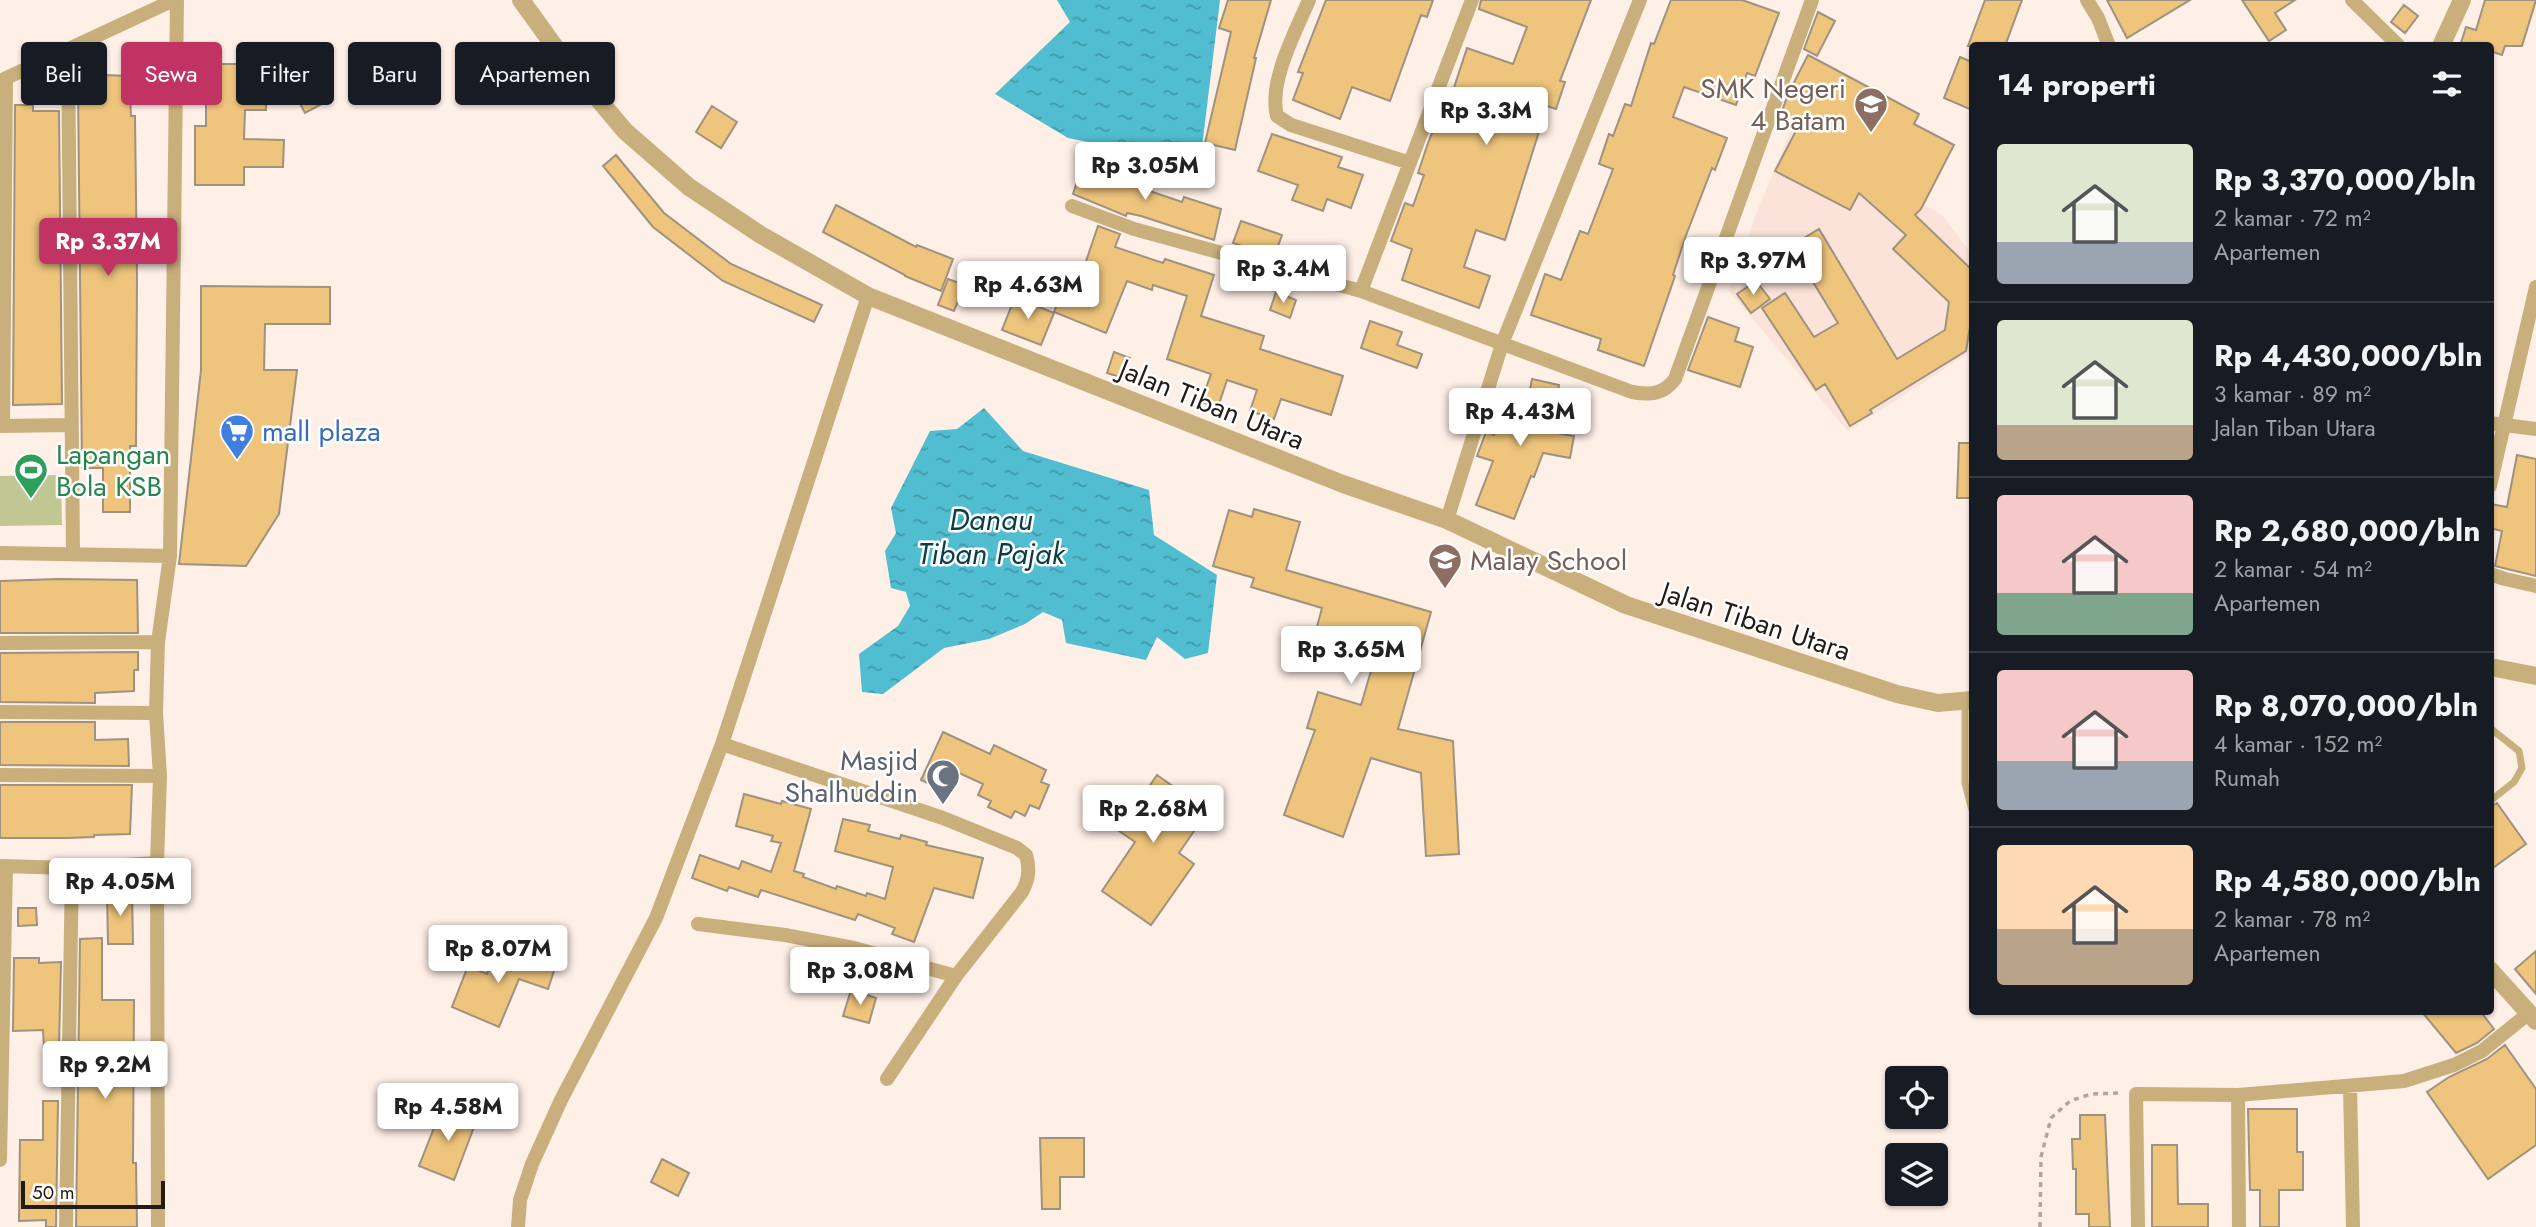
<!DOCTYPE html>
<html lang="id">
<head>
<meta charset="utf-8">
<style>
	:root { --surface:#171b24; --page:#20242c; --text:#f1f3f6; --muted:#9ea1a6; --line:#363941; --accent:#c03363 }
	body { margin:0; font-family:Jost,sans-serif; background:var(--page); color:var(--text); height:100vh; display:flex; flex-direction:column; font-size:26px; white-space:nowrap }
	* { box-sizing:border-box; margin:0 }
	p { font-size:23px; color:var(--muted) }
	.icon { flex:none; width:38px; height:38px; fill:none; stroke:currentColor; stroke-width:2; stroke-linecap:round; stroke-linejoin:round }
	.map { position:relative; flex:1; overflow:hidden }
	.side { position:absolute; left:1969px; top:42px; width:525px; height:973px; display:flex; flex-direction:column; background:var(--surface); border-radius:7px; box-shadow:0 2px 5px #0004 }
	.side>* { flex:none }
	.guide { position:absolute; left:21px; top:42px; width:665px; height:63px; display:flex; gap:14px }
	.controls { position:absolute; left:1885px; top:1066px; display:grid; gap:14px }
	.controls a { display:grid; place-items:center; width:63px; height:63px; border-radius:7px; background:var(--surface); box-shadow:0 2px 5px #0004; font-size:35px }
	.scale { position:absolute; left:21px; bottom:18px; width:144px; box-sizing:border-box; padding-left:7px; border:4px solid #241b16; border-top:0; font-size:19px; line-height:24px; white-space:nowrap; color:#241b16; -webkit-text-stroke:5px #fff; paint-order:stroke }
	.price { position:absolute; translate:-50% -60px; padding:0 16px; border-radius:7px; background:#fff; color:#222; font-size:23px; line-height:46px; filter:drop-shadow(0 2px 4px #0008) }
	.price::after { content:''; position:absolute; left:50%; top:42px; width:21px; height:16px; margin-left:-10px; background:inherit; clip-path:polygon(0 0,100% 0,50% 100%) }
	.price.selected { background:var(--accent); color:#fff }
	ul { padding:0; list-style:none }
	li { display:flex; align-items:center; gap:21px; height:175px; padding:0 28px }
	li+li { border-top:2px solid var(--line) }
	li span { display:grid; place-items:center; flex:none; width:196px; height:140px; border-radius:7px; color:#555 }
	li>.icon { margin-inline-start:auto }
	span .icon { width:84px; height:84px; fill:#fffc; stroke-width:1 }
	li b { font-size:30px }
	h2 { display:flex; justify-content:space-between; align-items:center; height:84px; padding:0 28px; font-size:30px }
	.chip { padding:0 24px; border-radius:7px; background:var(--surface); box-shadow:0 2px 5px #0004; font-size:24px; line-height:63px }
	.chip.selected { background:var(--accent); color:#fff }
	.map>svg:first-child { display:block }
	.education { fill:#fbe3d9 }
	.grass { fill:#c0c792 }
	.water { fill:url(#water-ripples) }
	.building { fill:#efc57d; stroke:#9f927e; stroke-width:2 }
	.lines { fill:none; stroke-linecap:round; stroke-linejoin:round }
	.path { stroke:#b2a59e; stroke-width:3.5; stroke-dasharray:5 5; stroke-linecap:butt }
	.service { stroke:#c8af7c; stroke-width:7 }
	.minor { stroke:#c8af7c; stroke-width:14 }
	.tertiary { stroke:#c8af7c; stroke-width:18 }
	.labels { text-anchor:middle; stroke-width:5; stroke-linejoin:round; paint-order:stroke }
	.education-label { font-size:28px; fill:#785e54; stroke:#fff; text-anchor:end }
	.street-label { font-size:28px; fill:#241b16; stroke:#fff }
	.shop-label { font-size:28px; fill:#366cbe; stroke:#fff; text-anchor:start }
	.leisure-label { font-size:28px; fill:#27864d; stroke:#fff; text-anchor:start }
	.worship-label { font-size:28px; fill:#5b616d; stroke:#fff; text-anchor:end }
	.water-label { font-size:30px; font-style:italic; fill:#0a3d45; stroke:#fff }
</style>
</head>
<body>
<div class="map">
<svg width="2536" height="1227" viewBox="0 0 2536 1227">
	<defs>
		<pattern id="water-ripples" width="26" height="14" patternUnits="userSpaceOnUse" patternTransform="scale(1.75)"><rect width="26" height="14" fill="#50bdd0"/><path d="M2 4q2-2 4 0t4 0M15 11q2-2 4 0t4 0" fill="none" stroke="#4299a8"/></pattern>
	</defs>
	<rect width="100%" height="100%" fill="#feefe7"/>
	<!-- education -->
	<path class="education" d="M1792,128L1872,171L1944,217L1972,255V351L1848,431L1728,290L1758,209Z"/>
	<!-- grass -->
	<path class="grass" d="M61,475L62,525L0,526V476Z"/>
	<!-- water -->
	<path class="water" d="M1057,0H1220L1200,163L1068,138L995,94L1070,22Z
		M984,408L1023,451L1149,490L1154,535L1217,575L1208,653L1185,659L1157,637L1146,660L1066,643L1062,620L1043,612L1025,624L989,639L944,648L883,694L862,692L859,654L898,626L910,606L906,592L891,588L885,551L896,533L891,508L930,431L957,429Z"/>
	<!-- building -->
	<path class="building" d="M1228,0H1271L1254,58H1256L1235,150L1205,143L1231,32L1219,28Z
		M1326,0H1433L1427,17L1421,15L1390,101L1352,87L1340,119L1293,100L1303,73L1298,72Z
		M1481,0H1591L1560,81L1565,82L1556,109L1547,106L1505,240L1476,230L1464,267L1490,276L1479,308L1402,280L1412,249L1391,241L1405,203L1413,206L1424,175L1418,173L1428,143L1440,113L1445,115L1467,48L1513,64L1527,27L1479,9Z
		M1671,0H1742L1779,13L1755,76L1747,73L1736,105L1684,87L1673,117L1727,138L1715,170L1712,168L1685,238L1673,275L1675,276L1644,366L1598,350L1601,339L1531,315L1545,274L1561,280L1580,231L1588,234L1613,169L1599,164L1609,134L1613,136L1625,104L1631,106L1651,43L1654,44Z
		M1985,0H2022L2005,46H1968Z
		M2107,0H2190L2127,38Z
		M2242,0H2295L2275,13L2286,30L2269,41Z
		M2485,0H2536L2522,46H2505L2502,55L2490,51V46H2460L2466,27L2476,30Z
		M2404,5L2418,16L2405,33L2391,22Z
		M1818,12L1835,21L1817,56L1804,49Z
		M305,51L331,99L305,113L279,65Z
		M1808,55L1919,114L1914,124L1954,145L1921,209L1915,215L1972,270V315L1966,351L1870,410L1872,413L1850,426L1825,384L1816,390L1762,308L1785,293L1814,337L1838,323L1791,246L1819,229L1897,359L1945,330L1949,302L1893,249L1906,235L1859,193L1850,210L1775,171L1797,129L1779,119L1789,92Z
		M81,57H103V75L129,76L131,116H135L137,275L136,446H130V512H103V468H82L78,86H81Z
		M1960,57L1972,62V110L1944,98Z
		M206,64H266V110H245L244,139L284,140L283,167H244V185H195V126H206Z
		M15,105H33V111H59L62,404L13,405Z
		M712,106L737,122L721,148L696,132Z
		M1272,134L1342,157L1338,167L1363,175L1351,208L1327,199L1323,211L1292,200L1298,185L1258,171Z
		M616,155L664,213L731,264L822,305L814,322L723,281L653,227L603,166Z
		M1084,160L1125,175L1123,182L1182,202L1184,197L1221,209L1214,240L1141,216L1127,213L1126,216L1073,194Z
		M836,205L916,247L917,245L953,259L941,291L905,276V275L823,232Z
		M1241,221L1282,235L1274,257L1233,243Z
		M1098,226L1120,234L1115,247L1163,263L1165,259L1214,275L1201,316L1264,336L1260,349L1343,376L1331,415L1281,399L1274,419L1250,411L1257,390L1227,380L1218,407L1201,402L1211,374L1167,359L1187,296L1153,285L1152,290L1127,281L1106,333L1054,312L1070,272L1081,276Z
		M948,279L965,285L954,311L938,305Z
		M1756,281L1770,299L1751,313L1737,294Z
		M201,286L330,287V324H265L264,370H297L279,514L246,566L179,564L201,370Z
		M1276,292L1296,300L1290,318L1270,310Z
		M1015,297L1054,313L1041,345L1002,330Z
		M1708,317L1739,328L1735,341L1753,347L1740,387L1688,370Z
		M1370,321L1402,332L1397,345L1422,354L1417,368L1361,348Z
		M1114,352L1130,358L1123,378L1107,373Z
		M1532,379L1559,385L1550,432L1574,436L1570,458L1543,453L1534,477L1531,476L1514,519L1476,505L1493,461L1477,456L1486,432L1494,435L1502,399L1527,405Z
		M1959,443H1972V498H1957Z
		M2517,455L2536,459V576L2495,566L2502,531L2490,528V504L2507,507Z
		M1254,509L1300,522L1286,570L1431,612L1398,729L1453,741L1459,854L1426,856L1421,773L1371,758L1343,837L1284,815L1315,730L1307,728L1318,692L1361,705L1371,671L1310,653L1322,608L1251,587L1254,578L1213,566L1229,510L1252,517Z
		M58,579L137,580L138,633H0V581Z
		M138,652V670H134V691L95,693V703L0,702V653Z
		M0,722H95V740L128,739L129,766L0,765Z
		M943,732L990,754L994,745L1046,770L1041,782L1049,785L1039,809L1030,805L1025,816L1015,811L1011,818L988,807L991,801L978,795L983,784L955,771L945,791L921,780Z
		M1157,775L1194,801L1203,789L1216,799L1179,853L1194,864L1151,925L1102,891L1135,842L1096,815L1115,788L1138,803Z
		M0,785H132L130,834L94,835V837L68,838H0Z
		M744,794L781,804L782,801L811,809L794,871L804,874L803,877L836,889L837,886L866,896L867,893L885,899L893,867L835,851L843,819L870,825L868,831L900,839L901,835L927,842L926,845L983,858L973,898L934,888L914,942L892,934L895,928L858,914L855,920L761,890L758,897L729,887L727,891L692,878L700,855L739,869L742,861L771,872L781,843L771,841L773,836L736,826Z
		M2497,803L2526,844L2490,870V807Z
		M107,893H132L133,944H108Z
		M18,908H36L37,925L18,926Z
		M102,938V1000H134L133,1163H136L137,1227H76L80,939Z
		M496,948L555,968L548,989L519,979L499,1027L452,1007L468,966L487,974Z
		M2536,951V994L2515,969Z
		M14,958H39V963L61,962L59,1047L44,1048L43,1030L13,1031Z
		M851,990L876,998L869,1023L843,1016Z
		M2422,1012H2481L2494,1029L2477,1043L2456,1053Z
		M2505,1045L2536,1089V1145L2488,1179L2427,1092L2449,1077L2487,1059Z
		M43,1101H58L56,1227H46V1220L19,1221L20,1140H43Z
		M443,1105L477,1119L454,1180L419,1166Z
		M2248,1109H2297V1152H2303V1190H2279V1227H2260V1190H2250Z
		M2080,1115H2105L2110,1227H2089V1214H2076V1169H2073L2072,1139H2080Z
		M1040,1138H1084V1177H1060V1209H1042Z
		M2152,1145H2177L2178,1204H2208V1227H2152Z
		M662,1159L689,1173L678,1196L651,1182Z"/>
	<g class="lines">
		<!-- path -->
		<path class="path" d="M2040,1227L2041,1157L2051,1118L2070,1101L2091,1094L2120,1093"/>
		<!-- service -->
		<path class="service" d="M1965,702V783L1972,810
			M2490,728L2519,751L2522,768L2514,782L2490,801"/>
		<!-- minor -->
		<path class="minor" d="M1309,0C1296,31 1268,82 1277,116L1291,125L1410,163
			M1472,0L1361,291L1632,392C1650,395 1663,395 1675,379L1812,0
			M2087,0L2098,18L2109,46
			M2352,0L2399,46
			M68,49L73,553
			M0,81L174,0
			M1072,206L1134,229L1361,291
			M2490,423L2536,429
			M0,426L71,425
			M3,426L6,78
			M2490,486L2536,287
			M1447,520L1502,344L1640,0
			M0,553L170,556
			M2490,574L2505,579L2536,586
			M0,643L158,642
			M0,712L156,713
			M722,744L943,818L1017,848L1026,855C1030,869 1029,879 1022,892L956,976L887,1079
			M0,775L160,776
			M0,866L72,868L157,863
			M698,924L785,935L854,948L956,976
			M2350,1087L2353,1227
			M2238,1095L2239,1227
			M0,1160L6,866
			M66,1227L72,868
			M158,1227L157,863L160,776L156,713L158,642L170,556L177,0
			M518,1227L520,1200L532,1164L561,1100L656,918L722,744L868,296
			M2138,1227L2136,1094L2238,1095L2404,1081L2454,1065L2482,1051L2529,1013"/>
		<!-- tertiary -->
		<path class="tertiary" d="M521,0L560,54L625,131L689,187L761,235L868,296L1343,484L1447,520L1626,605L1897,694L1938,703L1972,700
			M2441,46L2462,0
			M2490,667L2536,676
			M2490,970L2536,1021"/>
	</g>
	<!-- icons -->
	<defs>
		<g id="school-pin" transform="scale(1.75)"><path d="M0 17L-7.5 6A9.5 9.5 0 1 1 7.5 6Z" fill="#8d6e63" stroke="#fff"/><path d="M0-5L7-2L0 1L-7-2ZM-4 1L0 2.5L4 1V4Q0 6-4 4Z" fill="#fff"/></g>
		<g id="supermarket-pin" transform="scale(1.75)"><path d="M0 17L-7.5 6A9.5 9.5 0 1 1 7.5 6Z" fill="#3f7fe0" stroke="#fff"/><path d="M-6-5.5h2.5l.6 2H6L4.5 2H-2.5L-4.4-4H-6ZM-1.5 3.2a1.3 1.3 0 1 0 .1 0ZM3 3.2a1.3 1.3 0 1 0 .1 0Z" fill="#fff"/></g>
		<g id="stadium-pin" transform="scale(1.75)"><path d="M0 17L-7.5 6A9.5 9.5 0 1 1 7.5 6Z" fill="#2e9e5b" stroke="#fff"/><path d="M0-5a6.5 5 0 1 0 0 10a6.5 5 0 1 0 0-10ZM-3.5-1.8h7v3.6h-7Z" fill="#fff"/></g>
		<g id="mosque-pin" transform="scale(1.75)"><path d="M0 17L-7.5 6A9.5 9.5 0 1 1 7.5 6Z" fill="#6b7280" stroke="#fff"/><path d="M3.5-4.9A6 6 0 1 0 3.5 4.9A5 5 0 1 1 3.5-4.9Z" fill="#fff"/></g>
	</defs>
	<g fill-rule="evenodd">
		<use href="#school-pin" x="1871" y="104"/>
		<use href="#supermarket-pin" x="237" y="431"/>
		<use href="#stadium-pin" x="31" y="470"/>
		<use href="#school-pin" x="1445" y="560"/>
		<use href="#mosque-pin" x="943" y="776"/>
	</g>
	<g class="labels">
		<!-- education labels -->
		<g class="education-label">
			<text x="1846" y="98">SMK Negeri<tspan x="1846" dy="32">4 Batam</tspan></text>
			<text x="1470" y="570" text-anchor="start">Malay School</text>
		</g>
		<!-- street labels -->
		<g class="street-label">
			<text transform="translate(1212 404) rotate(22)" y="10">Jalan Tiban Utara</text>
			<text transform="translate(1756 621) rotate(18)" y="10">Jalan Tiban Utara</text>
		</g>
		<!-- shop labels -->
		<g class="shop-label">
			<text x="262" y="441">mall plaza</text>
		</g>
		<!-- leisure labels -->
		<g class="leisure-label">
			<text x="56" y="464">Lapangan<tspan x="56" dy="32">Bola KSB</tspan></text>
		</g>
		<!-- worship labels -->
		<g class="worship-label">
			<text x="918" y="770">Masjid<tspan x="918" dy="32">Shalhuddin</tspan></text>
		</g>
		<!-- water labels -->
		<g class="water-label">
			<text x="991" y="530">Danau<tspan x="991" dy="34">Tiban Pajak</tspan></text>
		</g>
	</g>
</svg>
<div class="controls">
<a><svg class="icon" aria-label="locate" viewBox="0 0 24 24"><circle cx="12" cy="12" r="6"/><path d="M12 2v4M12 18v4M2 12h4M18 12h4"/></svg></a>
<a><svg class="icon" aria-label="layers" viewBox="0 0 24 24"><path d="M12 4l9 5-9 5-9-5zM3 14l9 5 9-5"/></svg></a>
</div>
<div class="scale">50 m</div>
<b class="price" style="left:1486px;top:147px">Rp 3.3M</b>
<b class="price" style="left:1145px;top:202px">Rp 3.05M</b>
<b class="price selected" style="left:108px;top:278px">Rp 3.37M</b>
<b class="price" style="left:1753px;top:297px">Rp 3.97M</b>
<b class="price" style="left:1283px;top:305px">Rp 3.4M</b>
<b class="price" style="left:1028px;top:321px">Rp 4.63M</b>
<b class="price" style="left:1520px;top:448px">Rp 4.43M</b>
<b class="price" style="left:1351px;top:686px">Rp 3.65M</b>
<b class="price" style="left:1153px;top:845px">Rp 2.68M</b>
<b class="price" style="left:120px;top:918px">Rp 4.05M</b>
<b class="price" style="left:498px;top:985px">Rp 8.07M</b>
<b class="price" style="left:860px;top:1007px">Rp 3.08M</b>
<b class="price" style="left:105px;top:1101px">Rp 9.2M</b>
<b class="price" style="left:448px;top:1143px">Rp 4.58M</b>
<div class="guide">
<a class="chip">Beli</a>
<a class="chip selected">Sewa</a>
<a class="chip">Filter</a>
<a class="chip">Baru</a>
<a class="chip">Apartemen</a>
</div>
<section class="side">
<h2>14 properti<svg class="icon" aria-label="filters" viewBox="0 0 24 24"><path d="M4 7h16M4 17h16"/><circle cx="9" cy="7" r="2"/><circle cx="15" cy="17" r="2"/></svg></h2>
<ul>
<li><span style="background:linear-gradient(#dfe7d0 70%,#9aa5b1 0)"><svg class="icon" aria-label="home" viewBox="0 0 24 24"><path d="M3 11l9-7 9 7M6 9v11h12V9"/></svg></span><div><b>Rp 3,370,000/bln</b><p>2 kamar · 72 m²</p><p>Apartemen</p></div></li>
<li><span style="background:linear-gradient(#dfe7d0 75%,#b9a48a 0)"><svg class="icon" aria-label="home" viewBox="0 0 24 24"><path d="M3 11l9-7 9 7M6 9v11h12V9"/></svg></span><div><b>Rp 4,430,000/bln</b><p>3 kamar · 89 m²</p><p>Jalan Tiban Utara</p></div></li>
<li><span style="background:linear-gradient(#f6c9c9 70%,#7fa58c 0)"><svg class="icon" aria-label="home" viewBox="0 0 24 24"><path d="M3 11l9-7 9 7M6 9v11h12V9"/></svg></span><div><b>Rp 2,680,000/bln</b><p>2 kamar · 54 m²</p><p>Apartemen</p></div></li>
<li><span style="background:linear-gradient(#f6c9c9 65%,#9aa5b1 0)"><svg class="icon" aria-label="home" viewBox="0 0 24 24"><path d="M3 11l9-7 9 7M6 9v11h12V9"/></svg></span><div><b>Rp 8,070,000/bln</b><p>4 kamar · 152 m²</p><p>Rumah</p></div></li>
<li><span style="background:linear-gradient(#ffd9b3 60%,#b9a48a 0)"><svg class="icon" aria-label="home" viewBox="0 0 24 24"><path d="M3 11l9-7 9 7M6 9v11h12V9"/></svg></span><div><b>Rp 4,580,000/bln</b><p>2 kamar · 78 m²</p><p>Apartemen</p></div></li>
</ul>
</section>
</div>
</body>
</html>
